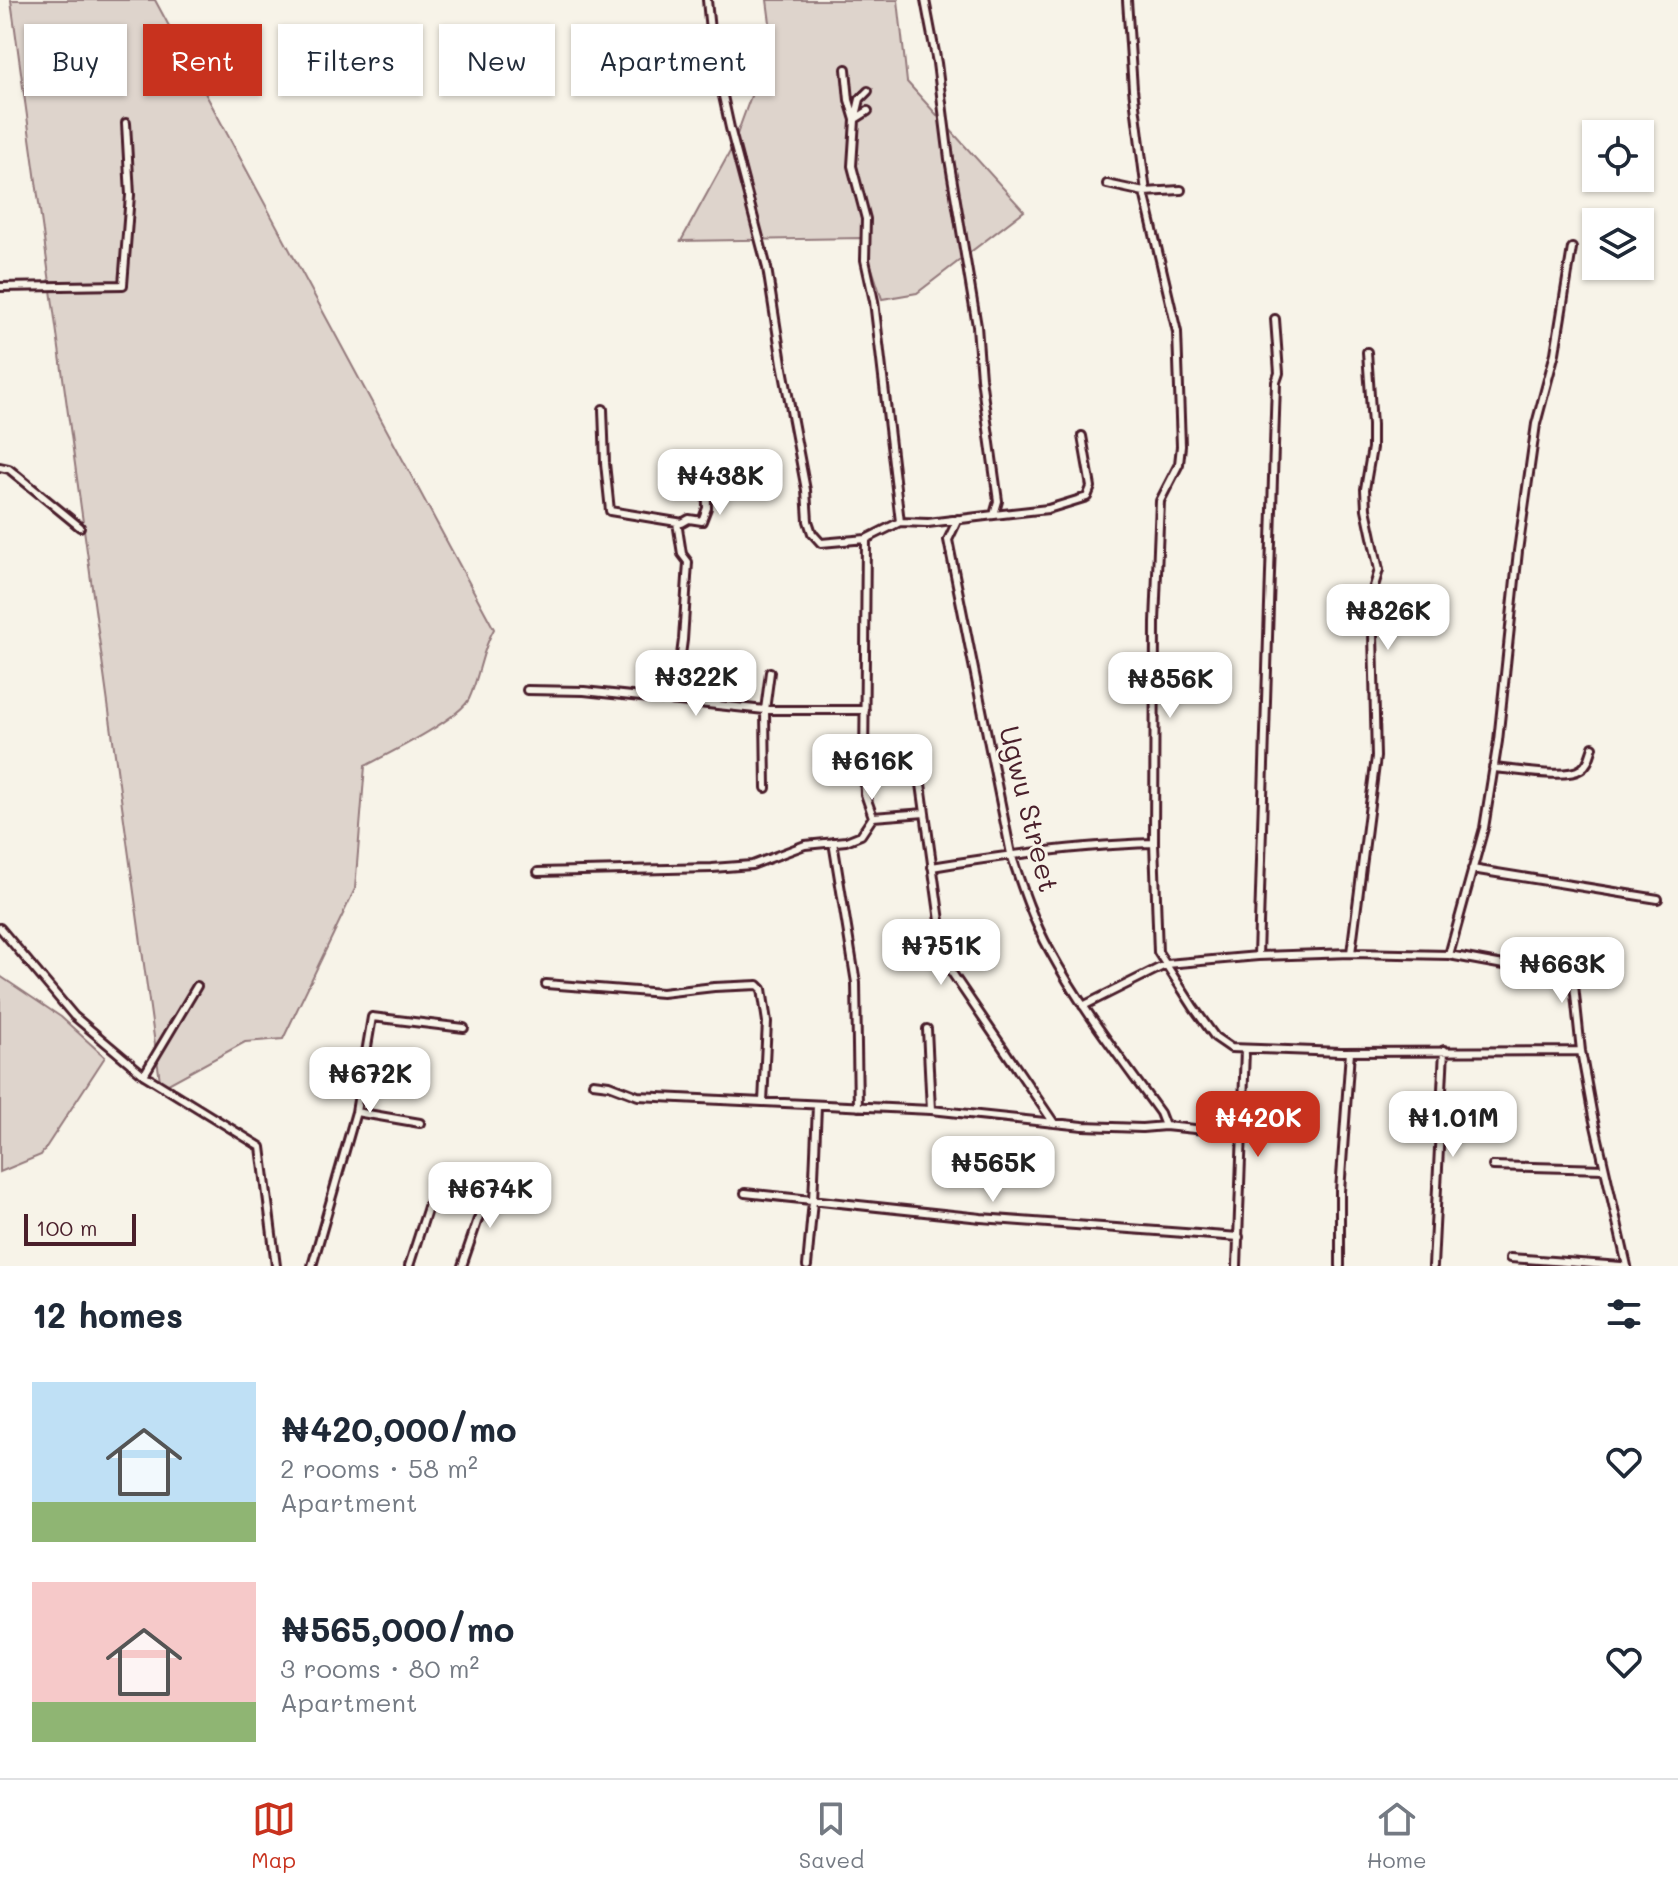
<!DOCTYPE html>
<html lang="en">
<head>
<meta charset="utf-8">
<style>
	:root { --surface:#fff; --page:#f6f6f7; --text:#1f2937; --muted:#747a83; --line:#e0e1e3; --accent:#c8321e }
	body { margin:0; font-family:Mali,sans-serif; background:var(--page); color:var(--text); height:100vh; display:flex; flex-direction:column; font-size:30px; white-space:nowrap }
	* { box-sizing:border-box; margin:0 }
	p { font-size:26px; color:var(--muted) }
	.icon { flex:none; width:44px; height:44px; fill:none; stroke:currentColor; stroke-width:2; stroke-linecap:round; stroke-linejoin:round }
	.map { position:relative; height:1266px; overflow:hidden }
	.details { display:flex; flex-direction:column; background:var(--surface); flex:1 }
	.details>* { flex:none }
	.top-card { position:absolute; left:24px; top:24px; width:800px; height:72px; display:flex; gap:16px }
	.controls { position:absolute; left:1582px; top:120px; display:grid; gap:16px }
	.controls a { display:grid; place-items:center; width:72px; height:72px; border-radius:0px; background:var(--surface); box-shadow:0 2px 6px #0004; font-size:40px }
	.scale { position:absolute; left:24px; bottom:20px; width:112px; box-sizing:border-box; padding-left:8px; border:4px solid #4a1f2b; border-top:0; font-size:22px; line-height:28px; white-space:nowrap; color:#4a1f2b; -webkit-text-stroke:6px #f7f3e8; paint-order:stroke }
	.price { position:absolute; translate:-50% -68px; padding:0 18px; border-radius:16px; background:#fff; color:#222; font-size:26px; line-height:52px; filter:drop-shadow(0 2px 4px #0008) }
	.price::after { content:''; position:absolute; left:50%; top:48px; width:24px; height:18px; margin-left:-12px; background:inherit; clip-path:polygon(0 0,100% 0,50% 100%) }
	.price.active { background:var(--accent); color:#fff }
	ul { padding:0; list-style:none }
	li { display:flex; align-items:center; gap:24px; height:200px; padding:0 32px }
	li span { display:grid; place-items:center; flex:none; width:224px; height:160px; border-radius:0px; color:#555 }
	li>.icon { margin-inline-start:auto }
	span .icon { width:96px; height:96px; fill:#fffc; stroke-width:1 }
	li b { font-size:34px }
	h2 { display:flex; justify-content:space-between; align-items:center; height:96px; padding:0 32px; font-size:34px }
	.pill { padding:0 28px; border-radius:0px; background:var(--surface); box-shadow:0 2px 6px #0004; font-size:28px; line-height:72px }
	.pill.active { background:var(--accent); color:#fff }
	.tabs { display:flex; justify-content:space-around; align-items:center; height:112px; border-top:2px solid var(--line); background:var(--surface); font-size:22px; color:var(--muted) }
	.tabs a { display:grid; justify-items:center; gap:4px }
	.tabs .active { color:var(--accent) }
	.map>svg:first-child { display:block }
	.green { fill:#ded4cc; stroke:#947a7c; stroke-width:2 }
	.lines { fill:none; stroke-linecap:round; stroke-linejoin:round }
	.minor-casing { stroke:#4a1f2b; stroke-width:12 }
	.minor { stroke:#f7f3e8; stroke-width:6 }
	.labels { text-anchor:middle; stroke-width:6; stroke-linejoin:round; paint-order:stroke }
	.street-label { font-size:28px; fill:#4a1f2b; stroke:#f7f3e8 }
</style>
</head>
<body>
<div class="map">
<svg width="1678" height="1266" viewBox="0 0 1678 1266">
	<rect width="100%" height="100%" fill="#f7f3e8"/>
	<filter id="ink" filterUnits="userSpaceOnUse"><feTurbulence type="fractalNoise" baseFrequency=".0125" numOctaves="2"/><feDisplacementMap in="SourceGraphic" scale="16" xChannelSelector="R" yChannelSelector="G"/><feConvolveMatrix kernelMatrix="1 2 1 2 8 2 1 2 1" color-interpolation-filters="sRGB"/></filter>
	<g filter="url(#ink)">
		<!-- green -->
		<path class="green" d="M11,0H155L494,629C481,651 480,676 469,699C459,719 388,754 365,766L355,889L283,1039L245,1042L161,1088Z
			M767,0H898L907,82L1024,211L917,293L882,299L862,238L681,241L732,148L772,38Z
			M0,976L61,1017L105,1057L41,1155L0,1172Z"/>
		<g class="lines">
			<!-- minor casing -->
			<g class="minor-casing">
				<path id="minor" d="M707,0L711,41L730,128L767,268L782,363L806,490L808,521L812,533L821,543L866,539L900,522L928,523L994,515L998,501L981,378L977,326L949,159L937,63L925,0
					M1127,0L1133,89L1146,192
					M846,69L849,100L855,120L852,166L866,219L865,260L874,301L900,522
					M857,118L868,111
					M855,120L860,99L868,91
					M1107,184L1144,192L1181,190
					M1144,192L1177,332L1181,446L1179,464L1160,501L1155,622L1154,843L1158,952L1194,1008L1215,1037L1231,1048L1341,1052L1581,1051
					M0,287L123,285L130,195L126,123
					M603,409L605,463L610,511L677,522L682,554L688,562L683,640L675,700
					M0,467L9,469L80,527
					M994,515L1048,509L1087,497L1091,487L1082,436
					M958,519L948,540L1011,854C1022,887 1033,921 1050,951C1081,1008 1122,1060 1160,1113L1165,1126
					M677,522L682,523L689,519L702,521L707,508L706,462
					M866,539L864,769L865,794L873,817
					M527,690L584,691L765,710H865
					M915,741L946,964L1054,1123
					M1493,768C1514,769 1565,780 1581,769C1589,764 1590,755 1593,747
					M766,788L765,710L770,672
					M833,842L856,983L858,1107
					M932,867C1006,855 1079,845 1154,843
					M1472,869L1658,899
					M538,872L712,868L752,865L805,845L846,841L861,835L873,817L925,813
					M0,928L74,1016L144,1075L261,1147L276,1266
					M1351,953L1376,757L1372,593L1379,570L1366,509L1365,489L1372,448V425L1367,352
					M1449,955L1484,828L1498,741L1518,551L1536,424L1555,353L1572,248
					M1258,956L1276,382L1279,373L1275,319
					M546,984L662,993L714,987L758,985L762,989L767,1022L763,1102
					M1083,1006L1167,964L1258,956L1351,953L1449,955L1553,974L1571,980L1574,985L1581,1051L1593,1117L1627,1266
					M927,1029L931,1110
					M144,1075L197,986
					M593,1083L609,1085L638,1096L931,1110L1083,1126L1142,1128L1165,1126L1244,1134
					M356,1112L420,1123
					M1493,1166L1604,1169
					M745,1193L981,1218L1239,1237
					M1510,1258L1621,1266
					M312,1266L356,1112L372,1017L464,1028
					M409,1266L435,1185
					M462,1266L490,1184
					M807,1266L813,1201L817,1106
					M1237,1266L1245,1050
					M1340,1266V1191L1350,1052
					M1433,1266L1444,1050"/>
			</g>
			<!-- minor -->
			<use href="#minor" class="minor"/>
		</g>
	</g>
	<g class="labels">
		<!-- street labels -->
		<g class="street-label">
			<text transform="translate(1029 809) rotate(76)" y="10">Ugwu Street</text>
		</g>
	</g>
</svg>
<div class="controls">
<a><svg class="icon" aria-label="locate" viewBox="0 0 24 24"><circle cx="12" cy="12" r="6"/><path d="M12 2v4M12 18v4M2 12h4M18 12h4"/></svg></a>
<a><svg class="icon" aria-label="layers" viewBox="0 0 24 24"><path d="M12 4l9 5-9 5-9-5zM3 14l9 5 9-5"/></svg></a>
</div>
<div class="scale">100 m</div>
<b class="price" style="left:720px;top:517px">₦438K</b>
<b class="price" style="left:1388px;top:652px">₦826K</b>
<b class="price" style="left:696px;top:718px">₦322K</b>
<b class="price" style="left:1170px;top:720px">₦856K</b>
<b class="price" style="left:872px;top:802px">₦616K</b>
<b class="price" style="left:941px;top:987px">₦751K</b>
<b class="price" style="left:1562px;top:1005px">₦663K</b>
<b class="price" style="left:370px;top:1115px">₦672K</b>
<b class="price active" style="left:1258px;top:1159px">₦420K</b>
<b class="price" style="left:1453px;top:1159px">₦1.01M</b>
<b class="price" style="left:993px;top:1204px">₦565K</b>
<b class="price" style="left:490px;top:1230px">₦674K</b>
<div class="top-card">
<a class="pill">Buy</a>
<a class="pill active">Rent</a>
<a class="pill">Filters</a>
<a class="pill">New</a>
<a class="pill">Apartment</a>
</div>
</div>
<section class="details">
<h2>12 homes<svg class="icon" aria-label="filters" viewBox="0 0 24 24"><path d="M4 7h16M4 17h16"/><circle cx="9" cy="7" r="2"/><circle cx="15" cy="17" r="2"/></svg></h2>
<ul>
<li><span style="background:linear-gradient(#bfe0f5 75%,#8fb573 0)"><svg class="icon" aria-label="home" viewBox="0 0 24 24"><path d="M3 11l9-7 9 7M6 9v11h12V9"/></svg></span><div><b>₦420,000/mo</b><p>2 rooms · 58 m²</p><p>Apartment</p></div><svg class="icon" aria-label="heart" viewBox="0 0 24 24"><path d="M12 20l-8-8c-3-5 5-10 8-4 3-6 11-1 8 4z"/></svg></li>
<li><span style="background:linear-gradient(#f6c9c9 75%,#8fb573 0)"><svg class="icon" aria-label="home" viewBox="0 0 24 24"><path d="M3 11l9-7 9 7M6 9v11h12V9"/></svg></span><div><b>₦565,000/mo</b><p>3 rooms · 80 m²</p><p>Apartment</p></div><svg class="icon" aria-label="heart" viewBox="0 0 24 24"><path d="M12 20l-8-8c-3-5 5-10 8-4 3-6 11-1 8 4z"/></svg></li>
</ul>
</section>
<nav class="tabs">
<a class="active"><svg class="icon" aria-label="map" viewBox="0 0 24 24"><path d="M3 6l6-2 6 2 6-2v14l-6 2-6-2-6 2zM9 4v14M15 6v14"/></svg>Map</a>
<a><svg class="icon" aria-label="saved" viewBox="0 0 24 24"><path d="M7 4h10v16l-5-4-5 4z"/></svg>Saved</a>
<a><svg class="icon" aria-label="home" viewBox="0 0 24 24"><path d="M3 11l9-7 9 7M6 9v11h12V9"/></svg>Home</a>
</nav>
</body>
</html>
